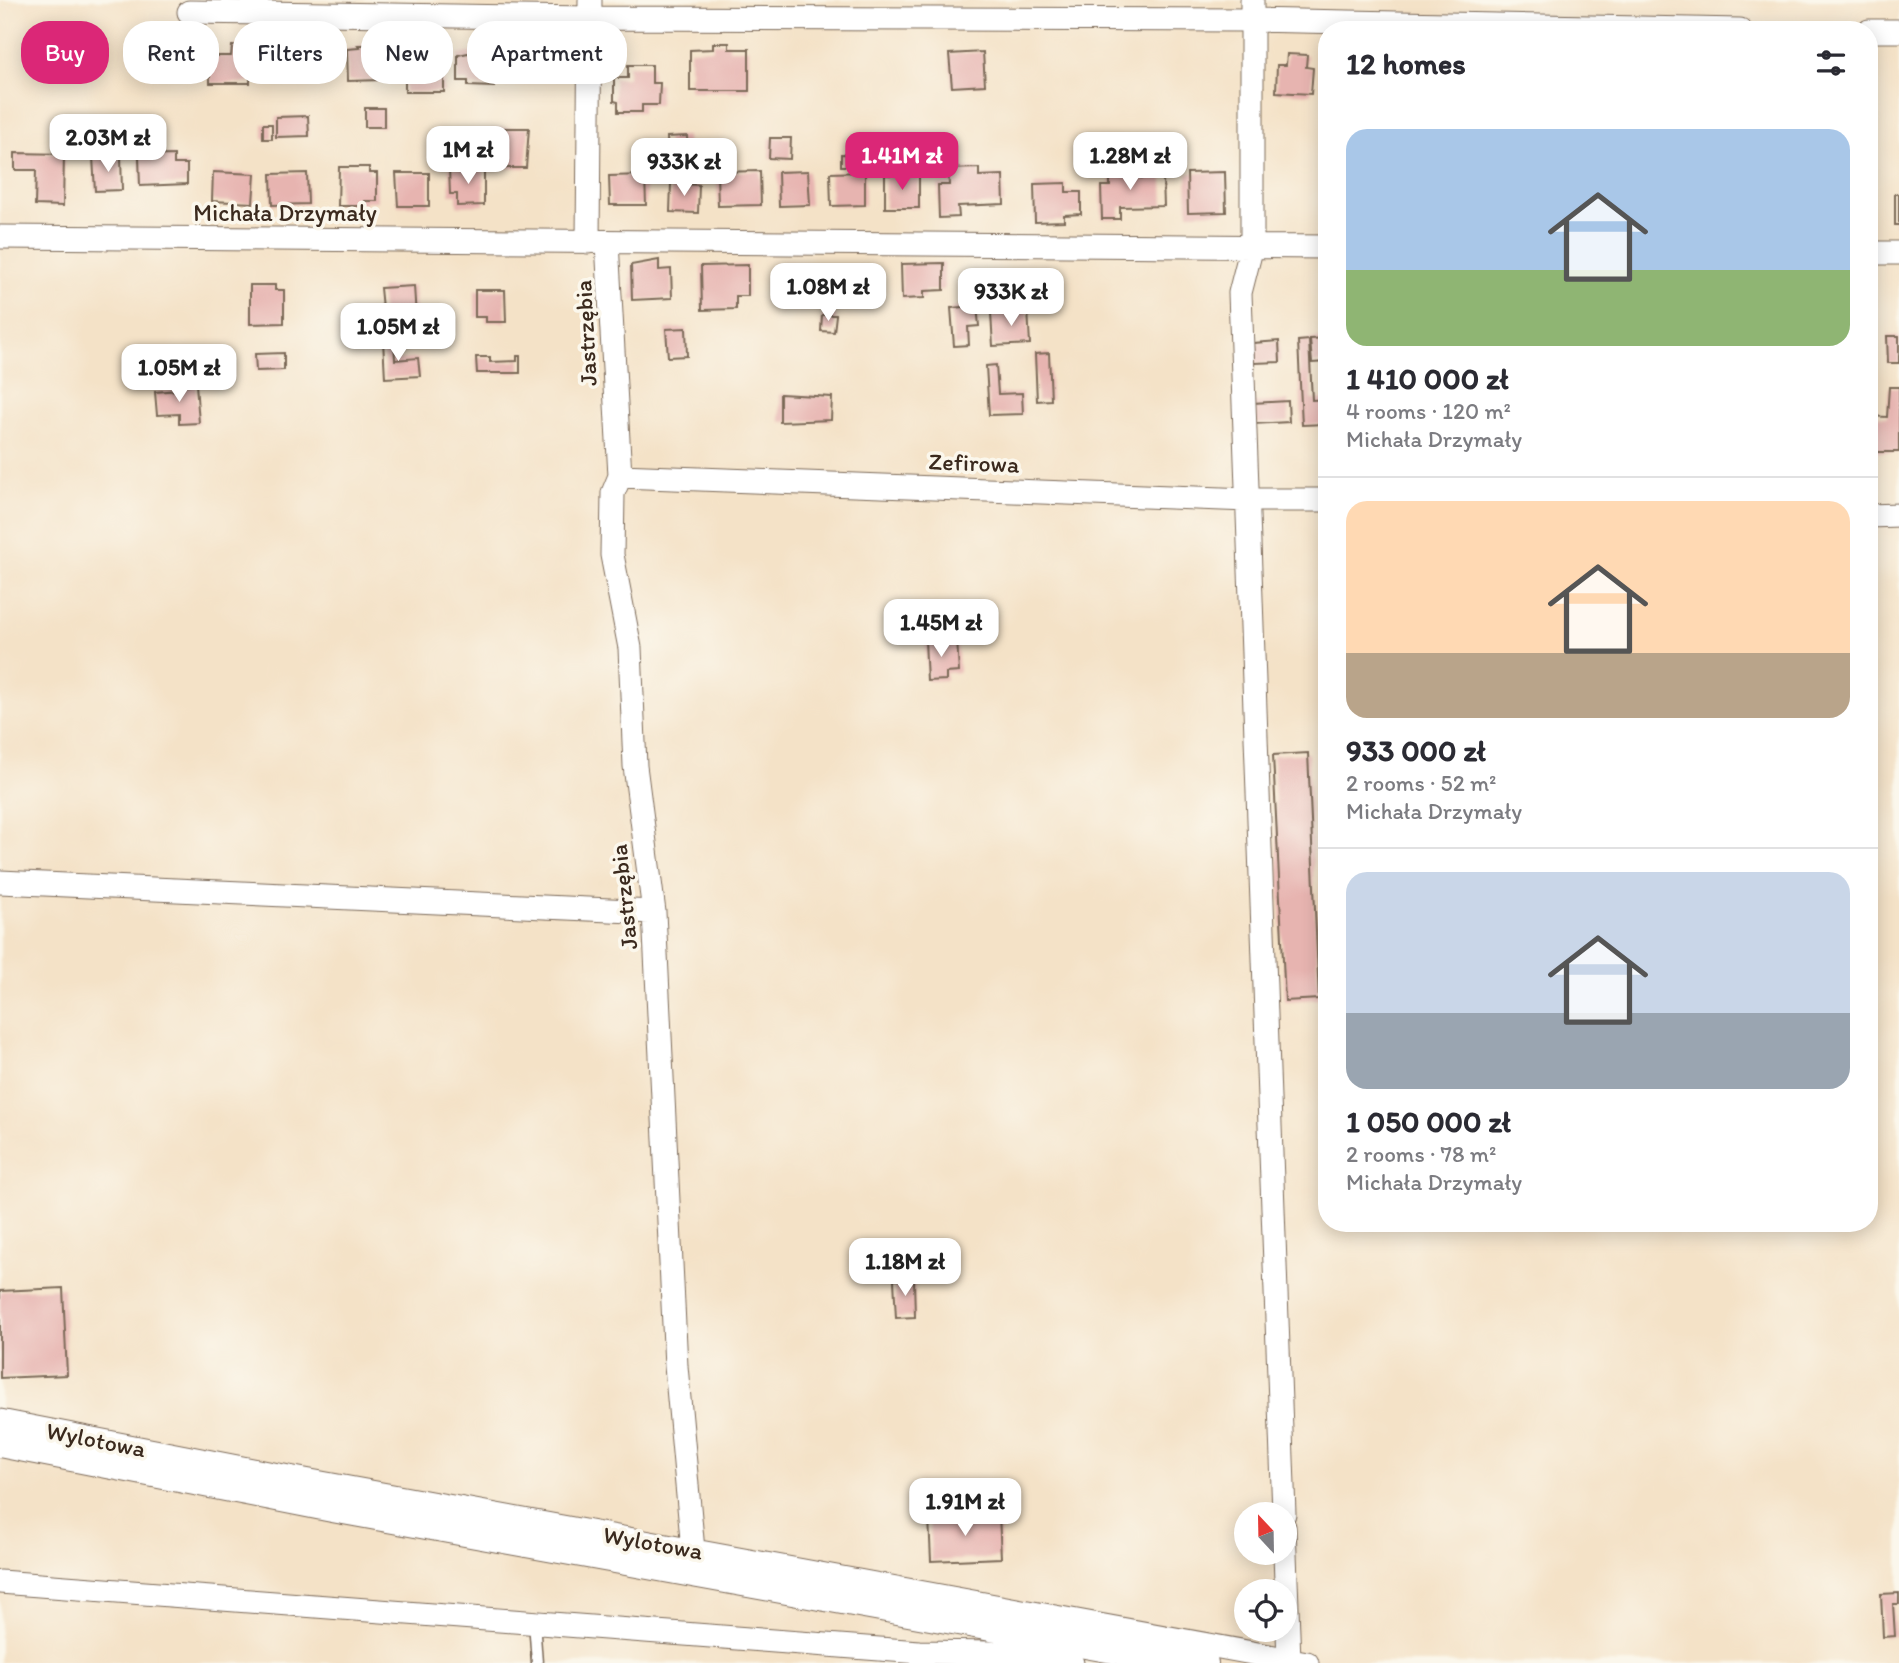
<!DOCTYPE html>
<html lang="en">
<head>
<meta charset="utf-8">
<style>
	:root { --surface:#fff; --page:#f2f2f3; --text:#2b2b33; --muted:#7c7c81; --line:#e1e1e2; --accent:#db2777 }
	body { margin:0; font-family:Itim,sans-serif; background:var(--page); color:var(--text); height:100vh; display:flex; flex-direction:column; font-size:26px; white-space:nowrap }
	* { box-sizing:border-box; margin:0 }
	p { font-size:23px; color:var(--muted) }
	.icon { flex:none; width:38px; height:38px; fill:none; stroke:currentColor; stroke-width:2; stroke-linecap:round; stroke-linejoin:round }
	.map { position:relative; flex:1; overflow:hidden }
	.drawer { position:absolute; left:1318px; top:21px; width:560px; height:1211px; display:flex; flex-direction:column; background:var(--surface); border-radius:28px; box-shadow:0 4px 18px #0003 }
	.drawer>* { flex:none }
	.top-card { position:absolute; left:21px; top:21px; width:665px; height:63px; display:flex; gap:14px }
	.needle { width:46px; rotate:338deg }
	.buttons { position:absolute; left:1234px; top:1502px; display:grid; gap:14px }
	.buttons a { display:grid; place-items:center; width:63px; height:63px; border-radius:50%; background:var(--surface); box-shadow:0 4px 18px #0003; font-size:35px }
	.price { position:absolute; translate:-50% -60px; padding:0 16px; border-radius:14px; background:#fff; color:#222; font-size:23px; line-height:46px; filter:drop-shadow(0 2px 4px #0008) }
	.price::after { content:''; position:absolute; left:50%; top:42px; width:21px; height:16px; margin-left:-10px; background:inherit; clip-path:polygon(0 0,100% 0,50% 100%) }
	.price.selected { background:var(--accent); color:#fff }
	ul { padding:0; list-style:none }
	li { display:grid; align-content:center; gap:14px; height:371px; padding:0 28px }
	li+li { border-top:2px solid var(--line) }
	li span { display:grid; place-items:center; height:217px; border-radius:21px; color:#555 }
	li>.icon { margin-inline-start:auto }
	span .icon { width:126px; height:126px; fill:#fffc; stroke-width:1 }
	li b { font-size:30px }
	h2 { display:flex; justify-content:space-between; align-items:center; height:84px; padding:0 28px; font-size:30px }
	.pill { padding:0 24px; border-radius:28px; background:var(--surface); box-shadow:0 4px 18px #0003; font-size:24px; line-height:63px }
	.pill.selected { background:var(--accent); color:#fff }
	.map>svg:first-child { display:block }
	.building { fill:#e7b4b0 }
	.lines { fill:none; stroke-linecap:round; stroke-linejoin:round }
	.lane-casing { stroke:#7c6a59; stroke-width:13 }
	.street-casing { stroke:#7c6a59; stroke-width:25 }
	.secondary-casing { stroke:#7c6a59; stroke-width:34 }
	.lane { stroke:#fff; stroke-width:10 }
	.street { stroke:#fff; stroke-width:23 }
	.secondary { stroke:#fff; stroke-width:32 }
	.labels { text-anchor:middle; stroke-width:7; stroke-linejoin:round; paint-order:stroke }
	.street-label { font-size:24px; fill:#3b2a1e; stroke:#fbf7ec }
</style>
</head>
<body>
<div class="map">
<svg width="1899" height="1663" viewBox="0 0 1899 1663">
	<rect width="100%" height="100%" fill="#fbf7ec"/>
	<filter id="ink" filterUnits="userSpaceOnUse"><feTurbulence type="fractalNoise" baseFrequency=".0143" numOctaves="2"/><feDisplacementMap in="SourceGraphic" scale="14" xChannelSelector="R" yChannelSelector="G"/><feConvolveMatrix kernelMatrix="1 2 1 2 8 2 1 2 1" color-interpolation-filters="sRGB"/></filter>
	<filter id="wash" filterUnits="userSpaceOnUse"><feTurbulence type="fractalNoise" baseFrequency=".00686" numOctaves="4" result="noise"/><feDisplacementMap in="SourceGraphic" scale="28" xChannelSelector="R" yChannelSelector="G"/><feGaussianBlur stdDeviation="1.57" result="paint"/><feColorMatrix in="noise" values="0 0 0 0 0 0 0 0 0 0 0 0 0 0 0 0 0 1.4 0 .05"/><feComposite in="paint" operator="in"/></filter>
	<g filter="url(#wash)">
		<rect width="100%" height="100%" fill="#f4e2c7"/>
		<g id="blocks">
			<!-- building -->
			<path class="building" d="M713,43H729V49H749V91H690V50L713,49Z
				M358,45H371V51H381L382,80L348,81L347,49L360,48Z
				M232,46L251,47L250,83H210V56H231Z
				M283,47L311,48L310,76L275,75V55H283Z
				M405,47H421V60L426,64L444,65V92H405Z
				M983,52L985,85L952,87L949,54Z
				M468,53L492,54L494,87L468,86V81H458V55Z
				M1287,54L1307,55L1306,67L1313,68L1311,94L1276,92L1277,65H1286Z
				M628,65H652V83H660L659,105H642V112H618V102L614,101V78H628Z
				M365,108H384V127H365Z
				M308,116L309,136L276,137V117Z
				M263,124H272V139H263Z
				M492,128H529L526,168H492Z
				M687,136L688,157L668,158L667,137Z
				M770,138H791L790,159L769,158Z
				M15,153L64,154L63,206L35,205L36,170H15Z
				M841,154L864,155V166H841Z
				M174,155V164H187V184L140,186L139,156Z
				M93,157H121L122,190L95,191Z
				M339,167H369V173H377V201H365V206H338Z
				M484,167V205L457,206V194H450L449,168Z
				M979,168V176L1003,175L1004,204L958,206L959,217L939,218L938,185H949L948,169Z
				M1141,168V178H1163L1164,206L1120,207V219H1102L1101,186H1110V169Z
				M760,171L761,205L718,206L717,172Z
				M808,171L810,205L779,206L778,172Z
				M213,172L255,174L253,203L212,201Z
				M865,172V205L831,206L830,173Z
				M1225,172L1226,212L1188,213L1187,173Z
				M307,173L308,204L272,205L271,174Z
				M396,173H429V206H398Z
				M645,175L646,205H610L609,176Z
				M885,175H919V208H885Z
				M671,183L699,185L698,213L670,212Z
				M1066,183V192H1081V214L1064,215V221L1035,222L1034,184Z
				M1895,194H1899V225H1895Z
				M659,260V270L671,269L672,298L632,300L631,265Z
				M944,263V290L924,291V298L902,299L901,264Z
				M748,265V296H736V309L702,310L701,266Z
				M780,270H819V301H780Z
				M250,285H275V290H284V323L250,324Z
				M414,286L416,317L383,318L380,288Z
				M475,290H505L506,322H486V317H475Z
				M977,306L979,326L968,327L969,345L954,346L951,308Z
				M1028,310L1030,344L993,346L991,313Z
				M822,315H836L834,332L821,331Z
				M686,328L687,356L668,357L666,329Z
				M1887,336H1899V363H1888Z
				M1326,338V362L1312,363L1310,339Z
				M383,340H394L395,360L418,358L420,376L385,378Z
				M1309,340L1312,400L1326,399V424L1302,425L1298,341Z
				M1279,341L1280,362L1254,363L1253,343Z
				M284,353V370L256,371L255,354Z
				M1049,353L1051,400L1037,401L1035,354Z
				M517,356H520V373H477L476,357H490V362L517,361Z
				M996,365L998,394L1022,393L1023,414L989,415L986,366Z
				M196,384L199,423L179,424V414L157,415L155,392L178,390L177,385Z
				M1889,387H1899V452H1875V432L1869,431V416L1887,417Z
				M780,394L832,397L831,420L780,422Z
				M1288,401L1289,422L1253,424L1252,403Z
				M957,639L959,672L946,673V680L927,681L925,640Z
				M1308,753L1319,999L1285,1001L1273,755Z
				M914,1279L915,1317L896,1318L894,1280Z
				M63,1288L67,1375L0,1378V1291Z
				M999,1514L1001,1558L931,1561L929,1517Z
				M1899,1593V1604H1893L1895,1636L1883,1637L1881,1594Z"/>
		</g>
	</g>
	<g filter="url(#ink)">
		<use href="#blocks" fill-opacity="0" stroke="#7c6a59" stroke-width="2"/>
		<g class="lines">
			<!-- lane casing -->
			<g class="lane-casing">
				<path id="lane" d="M534,1621L537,1663"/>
			</g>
			<!-- street casing -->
			<g class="street-casing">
				<path id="street" d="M1252,0V246L1240,293L1284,1514
					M189,12L590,18L1252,20L1740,30
					M1869,31H1899
					M0,237L1326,247
					M588,242L590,0
					M607,242L620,476L613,493L612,555L630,648L635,766L654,912L676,1366L693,1550
					M1869,253H1899
					M620,476L1248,500H1326
					M1869,516L1899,515
					M0,882L654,912
					M0,1421L294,1478L1307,1663
					M1284,1527L1289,1660
					M0,1582L919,1652L994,1653L1072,1663"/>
			</g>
			<!-- secondary casing -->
			<g class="secondary-casing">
				<path id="secondary" d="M0,1441L333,1506L1202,1663"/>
			</g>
			<!-- lane -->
			<use href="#lane" class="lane"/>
			<!-- street -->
			<use href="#street" class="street"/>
			<!-- secondary -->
			<use href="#secondary" class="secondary"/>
		</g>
	</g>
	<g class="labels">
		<!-- street labels -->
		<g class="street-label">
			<text x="285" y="221">Michała Drzymały</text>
			<text transform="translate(586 333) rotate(-93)" y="8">Jastrzębia</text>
			<text transform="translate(974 463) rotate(2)" y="8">Zefirowa</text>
			<text transform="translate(624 897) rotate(-96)" y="8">Jastrzębia</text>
			<text transform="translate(96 1440) rotate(11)" y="8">Wylotowa</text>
			<text transform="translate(653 1543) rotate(10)" y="8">Wylotowa</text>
		</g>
	</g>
</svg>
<div class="buttons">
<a><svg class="needle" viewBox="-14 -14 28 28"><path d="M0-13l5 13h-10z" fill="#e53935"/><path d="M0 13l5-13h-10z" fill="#7c7c81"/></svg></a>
<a><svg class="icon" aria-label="locate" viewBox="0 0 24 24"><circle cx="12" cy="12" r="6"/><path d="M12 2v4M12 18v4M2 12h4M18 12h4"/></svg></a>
</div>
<b class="price" style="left:108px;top:174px">2.03M zł</b>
<b class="price" style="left:468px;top:186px">1M zł</b>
<b class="price selected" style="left:902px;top:192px">1.41M zł</b>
<b class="price" style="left:1130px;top:192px">1.28M zł</b>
<b class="price" style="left:684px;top:198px">933K zł</b>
<b class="price" style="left:828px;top:323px">1.08M zł</b>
<b class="price" style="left:1011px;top:328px">933K zł</b>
<b class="price" style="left:398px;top:363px">1.05M zł</b>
<b class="price" style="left:179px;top:404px">1.05M zł</b>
<b class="price" style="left:941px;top:659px">1.45M zł</b>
<b class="price" style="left:905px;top:1298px">1.18M zł</b>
<b class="price" style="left:965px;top:1538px">1.91M zł</b>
<div class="top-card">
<a class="pill selected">Buy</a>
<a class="pill">Rent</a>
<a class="pill">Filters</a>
<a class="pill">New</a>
<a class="pill">Apartment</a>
</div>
<section class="drawer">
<h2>12 homes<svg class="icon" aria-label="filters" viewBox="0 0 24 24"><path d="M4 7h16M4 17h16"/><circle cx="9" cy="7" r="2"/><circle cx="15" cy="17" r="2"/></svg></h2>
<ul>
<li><span style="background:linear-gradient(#a9c7e8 65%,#8fb573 0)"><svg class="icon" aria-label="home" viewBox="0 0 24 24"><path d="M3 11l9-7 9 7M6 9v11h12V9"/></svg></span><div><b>1 410 000 zł</b><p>4 rooms · 120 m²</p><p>Michała Drzymały</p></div></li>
<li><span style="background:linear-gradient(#ffd9b3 70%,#b9a48a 0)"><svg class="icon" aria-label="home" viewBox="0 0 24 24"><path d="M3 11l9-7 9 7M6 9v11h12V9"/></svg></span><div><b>933 000 zł</b><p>2 rooms · 52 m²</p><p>Michała Drzymały</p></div></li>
<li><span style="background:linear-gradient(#c9d6e8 65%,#9aa5b1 0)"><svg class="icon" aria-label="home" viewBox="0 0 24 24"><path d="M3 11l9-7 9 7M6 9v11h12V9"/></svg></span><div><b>1 050 000 zł</b><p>2 rooms · 78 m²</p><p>Michała Drzymały</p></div></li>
</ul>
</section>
</div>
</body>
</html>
